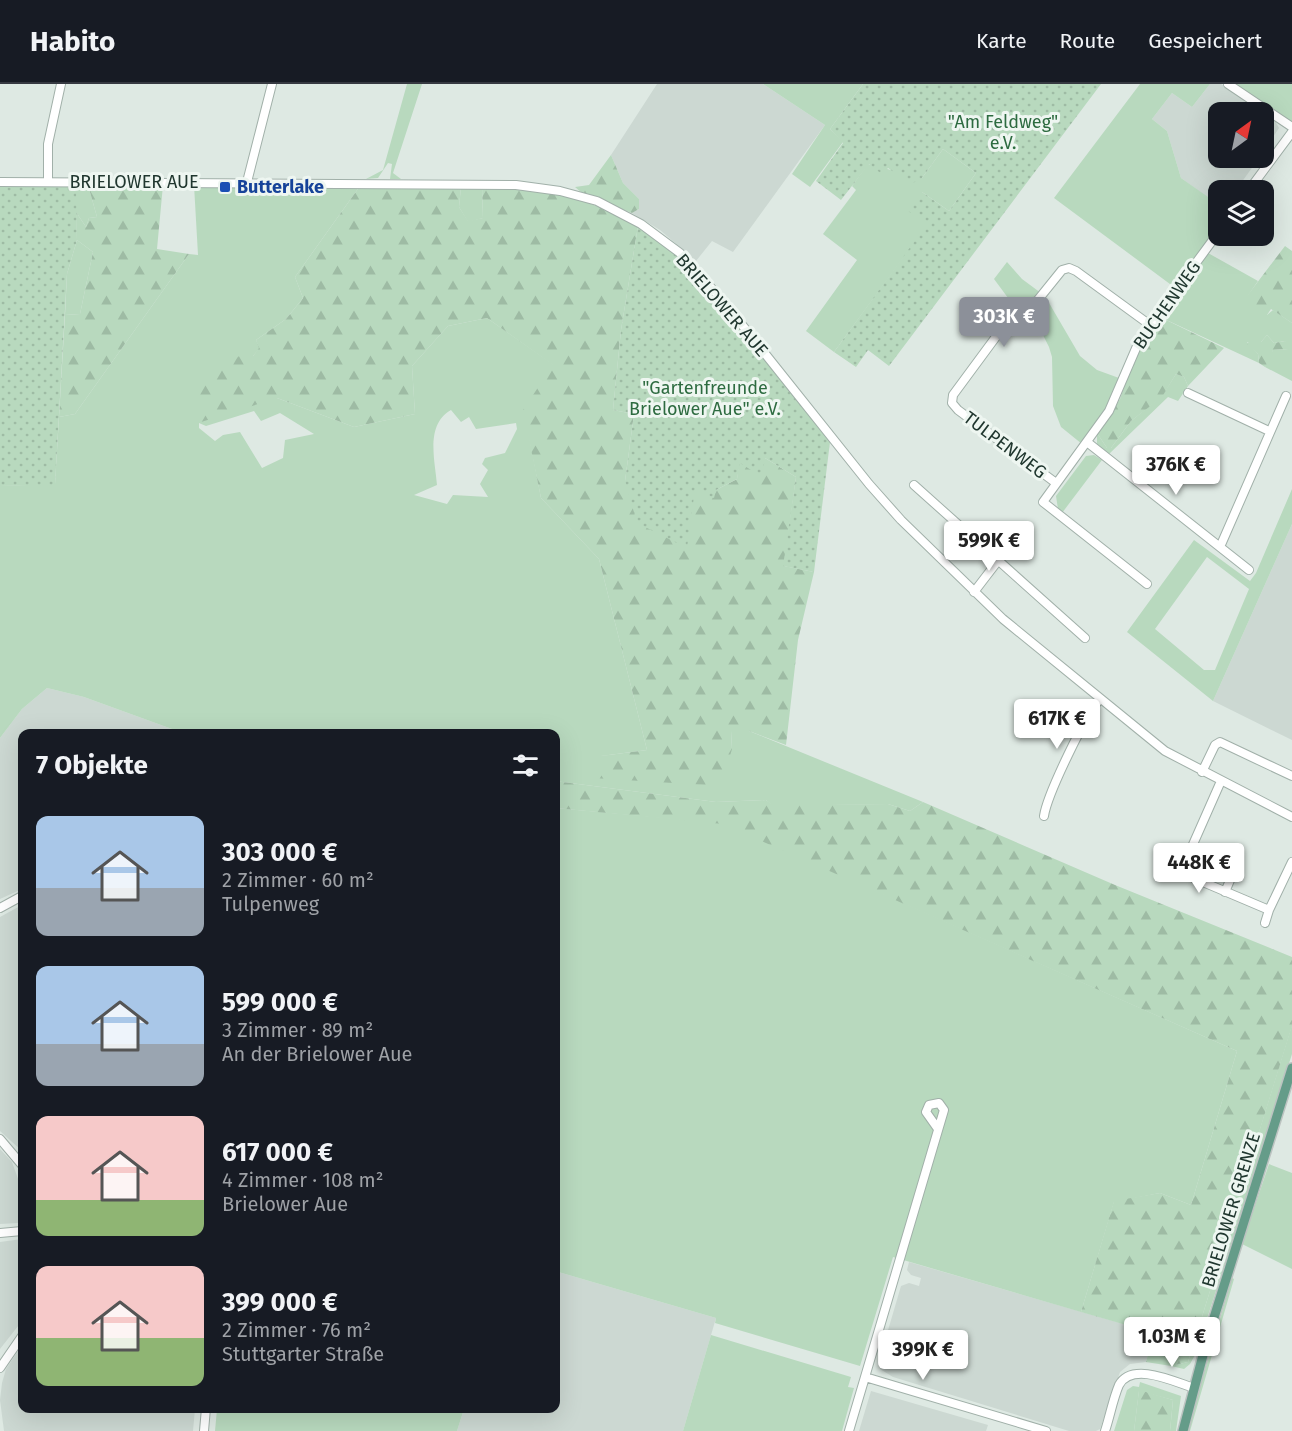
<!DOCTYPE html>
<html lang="de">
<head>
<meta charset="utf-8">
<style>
	:root { --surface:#171b24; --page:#242831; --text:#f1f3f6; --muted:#9ea1a6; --line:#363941; --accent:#8c9099 }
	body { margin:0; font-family:"Fira Sans",sans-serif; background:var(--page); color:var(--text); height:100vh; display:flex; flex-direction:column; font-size:22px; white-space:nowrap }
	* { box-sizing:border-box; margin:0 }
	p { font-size:20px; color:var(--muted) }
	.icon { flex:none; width:33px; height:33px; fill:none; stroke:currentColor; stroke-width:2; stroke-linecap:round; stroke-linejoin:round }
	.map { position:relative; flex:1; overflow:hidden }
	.details { position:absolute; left:18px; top:645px; width:542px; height:684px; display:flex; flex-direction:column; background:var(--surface); border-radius:12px; box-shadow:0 6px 24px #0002 }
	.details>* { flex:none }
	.needle { width:39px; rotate:33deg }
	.fabs { position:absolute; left:1208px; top:18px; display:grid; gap:12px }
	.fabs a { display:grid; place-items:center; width:66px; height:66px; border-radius:12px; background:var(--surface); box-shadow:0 6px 24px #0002; font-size:30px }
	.price { position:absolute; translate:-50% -51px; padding:0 14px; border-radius:6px; background:#fff; color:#222; font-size:20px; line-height:39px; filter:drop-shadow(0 2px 3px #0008) }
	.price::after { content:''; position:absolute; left:50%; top:36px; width:18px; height:14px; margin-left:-9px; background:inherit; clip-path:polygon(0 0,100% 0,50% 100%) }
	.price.on { background:var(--accent); color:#fff }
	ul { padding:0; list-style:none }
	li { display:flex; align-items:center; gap:18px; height:150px; padding:0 18px }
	li span { display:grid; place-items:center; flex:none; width:168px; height:120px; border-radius:12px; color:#555 }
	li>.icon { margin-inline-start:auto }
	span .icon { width:72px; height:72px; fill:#fffc; stroke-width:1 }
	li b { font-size:26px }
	h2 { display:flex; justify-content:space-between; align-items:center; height:72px; padding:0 18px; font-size:26px }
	header { display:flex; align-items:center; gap:36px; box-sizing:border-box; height:84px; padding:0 30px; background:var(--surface); border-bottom:2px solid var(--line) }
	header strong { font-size:28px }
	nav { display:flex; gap:33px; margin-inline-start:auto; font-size:21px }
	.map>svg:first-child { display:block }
	.built { fill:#ccd8d2 }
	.grass { fill:#b8d9be; fill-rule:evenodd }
	.forest { fill:url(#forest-firs) }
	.park { fill:url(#park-dots) }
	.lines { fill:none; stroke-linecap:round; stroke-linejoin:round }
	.minor-casing { stroke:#a1b0a9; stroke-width:10 }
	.major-casing { stroke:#bcc3c1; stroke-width:12 }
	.minor { stroke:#fff; stroke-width:8 }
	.major { stroke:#659c89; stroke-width:9 }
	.transit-dot { fill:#1a4fb4; stroke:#eef6f1; stroke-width:2 }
	.labels { text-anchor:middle; stroke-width:6; stroke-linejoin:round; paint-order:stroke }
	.park-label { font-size:18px; fill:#2d6b40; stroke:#eef6f1 }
	.street-label { font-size:18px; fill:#20372f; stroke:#eef6f1 }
	.transit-label { font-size:18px; font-weight:bold; fill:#164399; stroke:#eef6f1; text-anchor:start }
</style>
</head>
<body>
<header>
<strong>Habito</strong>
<nav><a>Karte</a><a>Route</a><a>Gespeichert</a></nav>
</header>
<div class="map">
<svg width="1292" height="1347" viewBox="0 0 1292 1347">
	<defs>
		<pattern id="forest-firs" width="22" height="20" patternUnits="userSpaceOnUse" patternTransform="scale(1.5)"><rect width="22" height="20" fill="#b8d9be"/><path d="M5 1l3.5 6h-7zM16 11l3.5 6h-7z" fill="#9ebba4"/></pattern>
		<pattern id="park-dots" width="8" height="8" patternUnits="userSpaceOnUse" patternTransform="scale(1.5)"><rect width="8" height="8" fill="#b8d9be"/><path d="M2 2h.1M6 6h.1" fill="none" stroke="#9ebba4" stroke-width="1.8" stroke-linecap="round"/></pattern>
	</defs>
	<rect width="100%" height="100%" fill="#dee9e3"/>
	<!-- built -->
	<path class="built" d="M657,0H763L825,41L733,168L712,157L696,177L660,146L632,129L639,125V115L623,99L611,71Z
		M1210,0H1221L1228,4L1274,35L1279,44L1263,68V28H1218V74H1259L1236,106H1224L1219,103L1208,114L1181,94L1167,47L1152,35L1172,9L1192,23Z
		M1292,440V656L1213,617Z
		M47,604L84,613L183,649L22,650V805L0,815V654L22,625Z
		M22,821V1067L0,1047V833Z
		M0,1065L12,1078L22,1106V1135L18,1139L0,1140Z
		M22,1155V1237L0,1265V1158Z
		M909,1178L1155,1249L1146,1278L1130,1280L1120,1288L1100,1345L1096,1347H1069L893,1293L880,1285L879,1277L901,1202L909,1199L919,1202L921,1194L911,1191L907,1186Z
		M555,1187L716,1234L683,1347H457L464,1325L555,1324Z
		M22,1261V1324L195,1325L193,1347H4L0,1316L2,1299L6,1285Z
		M871,1307L988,1341L986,1347H859Z"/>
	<!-- grass -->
	<path class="grass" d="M407,0H422L393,89L401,95H390L392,80L388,79L378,94L366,95L383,86Z
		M763,0H863L830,45L843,58L810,103L792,90L825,41Z
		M1140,0H1210L1192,23L1172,9L1152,35L1167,47L1181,94L1208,113L1219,103L1224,106H1218V143L1174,203L1054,114Z
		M1234,0H1292V38Z
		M943,65L976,89L949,127L922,108L928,140L834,268L806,247L857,176L823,150L856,106L852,102L868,80L922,94Z
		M76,101H88L97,133L89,134L86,143L76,128Z
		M194,101L360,102L295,193L303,214L286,235L256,256L260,264L253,272L277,314L354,343L415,330L412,282L448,242L487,234L554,281L524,326L541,414L599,475L647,666L601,672L732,665L731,647H749L923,718L910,727L888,720L773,722L766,716L716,718L555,697V650L183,649L84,613L47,604L22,625L0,654V402L55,400L59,333L75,330L189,170L198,171ZM451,326L461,338L469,333L476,345L516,339L517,345L505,369L485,374L482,380L488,386L480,400L488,413L453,411L447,420L414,411L437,401C435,376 425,341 451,326ZM254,327L261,337L280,329L314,350L285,356L283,374L262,384L240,348L223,351L215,357L199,344V339L206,342Z
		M461,103H482L483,134L468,138L459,123Z
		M77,156L93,168L80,230L65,231L67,190Z
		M1208,169L1258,197L1245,216L1267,231L1273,226L1292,239V297L1265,283L1273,266L1288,265L1285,257L1274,259L1267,251L1261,258H1247L1258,270L1259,279L1160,233Z
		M1007,178L1022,195L1045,212L1080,272L1097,286L1119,294L1113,313L1082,360L1061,343L1053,322L1052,273L1049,263L1043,251L1014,222L994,195Z
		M1176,290L1184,293L1188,302L1178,317L1168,313L1109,370L1097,360V349L1107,364H1111L1131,337L1162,312Z
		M1094,371L1102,376L1062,429L1058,425L1056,412L1086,372Z
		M1292,405V440L1213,617L1127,548L1194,456L1250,497L1256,489ZM1207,473L1249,505L1215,586H1204L1155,545Z
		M555,724L723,739L1237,967L1191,1121L1160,1109L1114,1118L1081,1228L893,1173L860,1282L715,1239L716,1234L555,1187Z
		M1292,941V970L1196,1269L1190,1280L1184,1285L1171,1282L1188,1278Z
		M1269,1080L1292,1089V1185L1242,1160Z
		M1232,1194L1234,1195L1190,1347H1187Z
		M711,1251L851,1293L848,1303L854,1304L842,1347H683Z
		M1140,1298L1181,1312L1176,1347H1170L1173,1316L1139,1307L1134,1347H1114L1127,1306L1133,1302L1139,1303Z
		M217,1325V1324L464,1325L457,1347H215Z"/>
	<!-- forest -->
	<path class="forest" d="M611,71L623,99L639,115V125L632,129L582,109L575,103L589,101Z
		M88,101H163L157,165L189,170L75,330L59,333L65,231L80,230L93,168L77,156L76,128L86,143L89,134L97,133Z
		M360,102L461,103L459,123L468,137L483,134L482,103C545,106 582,110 638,142L621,246L613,326L634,330L625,397L716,406L737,395L739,379L765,374L796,393L784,482L814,488L798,556L786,661L749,647H731L732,665L721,702L593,694L601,672L647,666L599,475L541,414L523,326L553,281L487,234L448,242L412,282L415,330L354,343L277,314L198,339L195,312L208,296L243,269L253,272L259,264L256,256L286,235L303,214L295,193Z
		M1285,162L1292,167V239L1271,225L1267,231L1253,233L1245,224L1244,216Z
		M1160,233L1224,264L1188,302L1184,293L1176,290L1162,313L1131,337L1111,364H1107L1097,349L1120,315L1136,268Z
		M1267,251L1274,259L1285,257L1291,260L1288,265L1273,266L1272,271L1276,279H1268L1265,283L1259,279L1258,270L1247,260L1250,256L1261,258Z
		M555,697L716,718L766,716L773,721L888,720L910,727L923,718L1115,801L1292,873V942L1188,1278L1171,1282L1146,1278L1154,1249L1081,1228L1114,1117L1160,1109L1191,1121L1237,967L723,740L555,724Z
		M1139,1306L1173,1316L1170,1347H1134Z"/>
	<!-- park -->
	<path class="park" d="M863,0H1101L889,282L868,266L856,283L834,268L927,140L908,127L922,108L949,127L976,89L943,65L922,94L911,100L888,84L883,91L869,80L841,116L816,97L843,59L830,45Z
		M0,101H76L77,156L67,190L55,401L0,402Z
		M638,142L683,176L721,218L830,358L814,488L783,482L796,393L765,374L762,393L740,379L737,395L716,406L714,414L695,405L687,464L637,439L625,397L634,330L613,326L621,246Z"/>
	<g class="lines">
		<!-- minor casing -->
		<g class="minor-casing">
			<path id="minor" d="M1228,0L1292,43
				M0,98L516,101L560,107L597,117L641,140L680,169L723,217L869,400L901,436L1003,535L1165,667L1292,733
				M48,98V60L61,0
				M247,98L272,0
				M1249,106L1292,48
				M1188,309L1269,347
				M1087,358L1249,486
				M1056,399L958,326L952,319L953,311L1015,227L1020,222L1037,217L1062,186L1069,184L1076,187L1150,241
				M914,401L1085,554
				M1220,463L1286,312
				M1147,500L1043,418L1109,327L1140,255L1218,149
				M974,508L997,478
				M1202,688L1215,661L1220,658L1292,692
				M1221,697L1183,783L1184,790L1269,826L1292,778
				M1044,732C1047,711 1086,630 1100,615
				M1225,808L1236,782
				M0,824L22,812
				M1265,839L1269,826
				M0,1055L22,1081
				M0,1149L22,1147
				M0,1284L22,1252
				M865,1293L944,1026L939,1019L929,1021L926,1028L938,1045
				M204,1347L206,1324
				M849,1347L865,1293L1046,1347
				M1105,1347C1110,1332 1113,1315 1119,1301C1132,1277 1175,1298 1194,1304"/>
		</g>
		<!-- major casing -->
		<g class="major-casing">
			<path id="major" d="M1183,1347L1207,1256L1292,984"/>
		</g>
		<!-- minor -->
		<use href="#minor" class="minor"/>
		<!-- major -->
		<use href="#major" class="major"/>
	</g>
	<!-- markers -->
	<rect class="transit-dot" x="219" y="97" width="12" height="12" rx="3"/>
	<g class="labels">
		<!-- park labels -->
		<g class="park-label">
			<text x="1003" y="44">"Am Feldweg"<tspan x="1003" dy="21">e.V.</tspan></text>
			<text x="705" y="310">"Gartenfreunde<tspan x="705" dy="21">Brielower Aue" e.V.</tspan></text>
		</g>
		<!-- street labels -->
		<g class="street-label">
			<text x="134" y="104">BRIELOWER AUE</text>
			<text transform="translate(722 221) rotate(49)" y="6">BRIELOWER AUE</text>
			<text transform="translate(1167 221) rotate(-55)" y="6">BUCHENWEG</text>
			<text transform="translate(1005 361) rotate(37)" y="6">TULPENWEG</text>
			<text transform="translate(1231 1126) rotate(-73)" y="6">BRIELOWER GRENZE</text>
		</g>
		<!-- transit labels -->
		<g class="transit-label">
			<text x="237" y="109">Butterlake</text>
		</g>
	</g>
</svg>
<div class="fabs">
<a><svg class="needle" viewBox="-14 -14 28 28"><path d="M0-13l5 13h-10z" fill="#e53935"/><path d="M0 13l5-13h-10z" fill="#9ea1a6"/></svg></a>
<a><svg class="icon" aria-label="layers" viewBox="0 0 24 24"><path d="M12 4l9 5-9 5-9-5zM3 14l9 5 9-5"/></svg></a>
</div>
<b class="price on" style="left:1004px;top:264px">303K €</b>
<b class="price" style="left:1176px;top:412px">376K €</b>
<b class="price" style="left:989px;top:488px">599K €</b>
<b class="price" style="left:1057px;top:666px">617K €</b>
<b class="price" style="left:1199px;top:810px">448K €</b>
<b class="price" style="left:1172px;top:1284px">1.03M €</b>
<b class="price" style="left:923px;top:1297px">399K €</b>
<section class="details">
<h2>7 Objekte<svg class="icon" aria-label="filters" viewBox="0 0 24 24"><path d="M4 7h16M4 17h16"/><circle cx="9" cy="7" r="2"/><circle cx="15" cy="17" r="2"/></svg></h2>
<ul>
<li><span style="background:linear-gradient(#a9c7e8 60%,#9aa5b1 0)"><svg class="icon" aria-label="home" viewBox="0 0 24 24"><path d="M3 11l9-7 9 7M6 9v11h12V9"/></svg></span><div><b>303 000 €</b><p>2 Zimmer · 60 m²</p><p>Tulpenweg</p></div></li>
<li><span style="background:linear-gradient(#a9c7e8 65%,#9aa5b1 0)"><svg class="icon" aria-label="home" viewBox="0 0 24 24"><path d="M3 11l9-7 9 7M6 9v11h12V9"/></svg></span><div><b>599 000 €</b><p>3 Zimmer · 89 m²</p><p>An der Brielower Aue</p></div></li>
<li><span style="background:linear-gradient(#f6c9c9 70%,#8fb573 0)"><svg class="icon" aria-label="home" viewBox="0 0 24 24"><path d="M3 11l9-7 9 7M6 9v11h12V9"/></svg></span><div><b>617 000 €</b><p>4 Zimmer · 108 m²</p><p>Brielower Aue</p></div></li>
<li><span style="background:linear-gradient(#f6c9c9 60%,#8fb573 0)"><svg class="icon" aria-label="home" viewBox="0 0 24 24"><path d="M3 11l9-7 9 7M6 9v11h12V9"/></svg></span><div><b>399 000 €</b><p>2 Zimmer · 76 m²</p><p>Stuttgarter Straße</p></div></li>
</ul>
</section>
</div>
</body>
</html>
